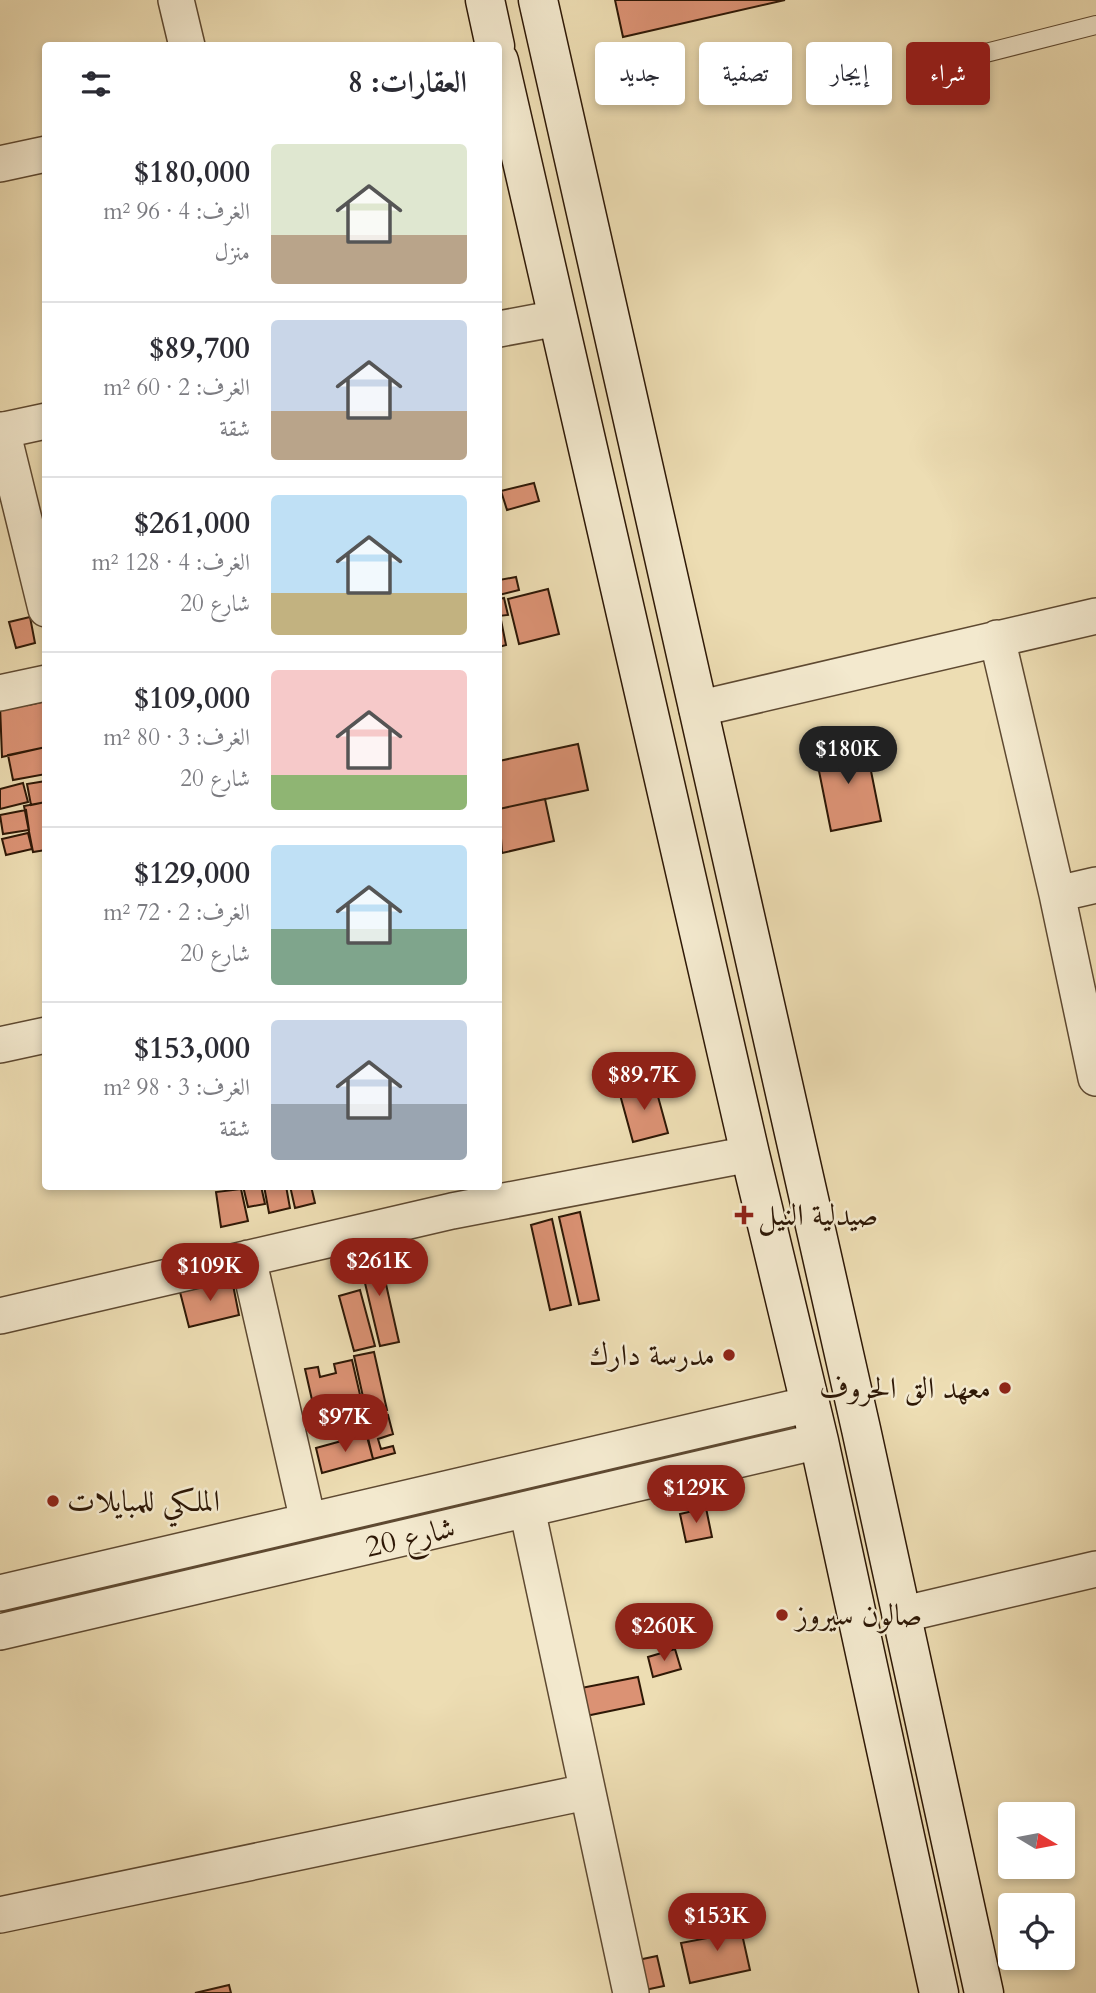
<!DOCTYPE html>
<html lang="ar">
<head>
<meta charset="utf-8">
<style>
	:root { --surface:#fff; --page:#f2f2f3; --text:#2b2b33; --muted:#7c7c81; --line:#e1e1e2; --accent:#8f2418 }
	body { margin:0; font-family:Cardo,Amiri,serif; background:var(--page); color:var(--text); direction:rtl; height:100vh; display:flex; flex-direction:column; font-size:26px; white-space:nowrap }
	* { box-sizing:border-box; margin:0 }
	p { font-size:23px; color:var(--muted) }
	.icon { flex:none; width:38px; height:38px; fill:none; stroke:currentColor; stroke-width:2; stroke-linecap:round; stroke-linejoin:round }
	.map { position:relative; flex:1; overflow:hidden; direction:ltr }
	.details { position:absolute; left:42px; top:42px; width:460px; height:1148px; display:flex; flex-direction:column; background:var(--surface); border-radius:7px; box-shadow:0 4px 10px #0003; direction:rtl }
	.details>* { flex:none }
	.top-card { position:absolute; left:523px; top:42px; width:467px; height:63px; direction:rtl; display:flex; gap:14px }
	.needle { width:46px; rotate:100deg }
	.fabs { position:absolute; left:998px; top:1802px; display:grid; gap:14px }
	.fabs a { display:grid; place-items:center; width:77px; height:77px; border-radius:7px; background:var(--surface); box-shadow:0 4px 10px #0003; font-size:35px }
	.price { position:absolute; translate:-50% -60px; padding:0 16px; border-radius:24px; background:var(--accent); color:#fff; font-size:23px; line-height:46px; filter:drop-shadow(0 2px 4px #0008) }
	.price::after { content:''; position:absolute; left:50%; top:42px; width:21px; height:16px; margin-left:-10px; background:inherit; clip-path:polygon(0 0,100% 0,50% 100%) }
	.price.selected { background:#222; color:#fff }
	ul { padding:0; list-style:none }
	li { display:flex; align-items:center; gap:21px; height:175px; padding:0 35px }
	li+li { border-top:2px solid var(--line) }
	li span { display:grid; place-items:center; flex:none; width:196px; height:140px; border-radius:7px; color:#555 }
	li>.icon { margin-inline-start:auto }
	span .icon { width:84px; height:84px; fill:#fffc; stroke-width:1 }
	li b { font-size:30px }
	h2 { display:flex; justify-content:space-between; align-items:center; height:84px; padding:0 35px; font-size:30px }
	.tag { padding:0 24px; border-radius:7px; background:var(--surface); box-shadow:0 4px 10px #0003; font-size:24px; line-height:63px }
	.tag.selected { background:var(--accent); color:#fff }
	.map>svg:first-child { display:block }
	.building { fill:#db9274; stroke:#2e1806; stroke-width:2 }
	.lines { fill:none; stroke-linecap:round; stroke-linejoin:round }
	.lane-casing { stroke:#5e4931; stroke-width:20 }
	.street-casing { stroke:#5e4931; stroke-width:38 }
	.secondary-casing { stroke:#2e1806; stroke-width:41 }
	.lane { stroke:#f3e9ce; stroke-width:18 }
	.street { stroke:#f3e9ce; stroke-width:35 }
	.secondary { stroke:#f3e9ce; stroke-width:38 }
	.poi-dot { fill:#8f2418; stroke:#f3e9ce; stroke-width:2.5 }
	.labels { text-anchor:middle; stroke-width:5; stroke-linejoin:round; paint-order:stroke }
	.poi-label { font-size:30px; fill:#2e1806; stroke:#f3e9ce; text-anchor:start }
	.street-label { font-size:30px; fill:#2e1806; stroke:#f3e9ce }
</style>
</head>
<body>
<div class="map">
<svg width="1096" height="1993" viewBox="0 0 1096 1993">
	<rect width="100%" height="100%" fill="#edddb3"/>
	<filter id="stains"><feTurbulence type="fractalNoise" baseFrequency=".00286" numOctaves="4"/><feColorMatrix values="0 0 0 0 .2 0 0 0 0 .09 0 0 0 0 .02 0 0 0 .5 -.17"/></filter>
	<radialGradient id="worn" r=".72"><stop offset=".6" stop-color="#630" stop-opacity="0"/><stop offset="1" stop-color="#630" stop-opacity=".3"/></radialGradient>
	<!-- building -->
	<path class="building" d="M615,0H785L623,37Z
		M534,483L539,501L507,510L501,491Z
		M516,577L519,590L499,595V580Z
		M548,589L559,634L519,644L508,599Z
		M504,598L508,615L499,616V599Z
		M30,617L35,643L16,648L9,622Z
		M499,620H501L506,645L499,647Z
		M26,699L28,705L46,701V747L2,757L0,705Z
		M865,741L881,821L831,831L815,751Z
		M578,744L588,790L499,809V761Z
		M46,747V774L13,780L8,755Z
		M46,781V802L31,805L27,784Z
		M23,783L28,802L0,809V789Z
		M545,799L554,841L502,853L499,809Z
		M46,802V850L33,852L24,806Z
		M26,810L29,830L3,834L0,815Z
		M28,833L32,849L6,855L2,839Z
		M654,1082L668,1133L633,1142L619,1091Z
		M243,1186H261L265,1204L248,1207Z
		M264,1186H286L290,1208L269,1213Z
		M290,1186H311L315,1203L295,1208Z
		M241,1189L248,1221L221,1227L216,1192Z
		M580,1212L599,1300L579,1304L559,1217Z
		M552,1219L571,1305L550,1310L531,1225Z
		M365,1253H379L399,1342L380,1346L359,1258Z
		M232,1280L239,1315L189,1327L180,1292Z
		M360,1290L375,1346L354,1351L339,1296Z
		M374,1352L387,1410L367,1415L354,1356Z
		M352,1360L364,1412L317,1422L305,1369L318,1367L320,1377L336,1373L334,1364Z
		M362,1415L367,1434L344,1439L340,1420Z
		M388,1415L393,1434L378,1439L381,1449L393,1446L395,1453L373,1459L363,1422Z
		M367,1434L373,1459L322,1473L316,1448Z
		M706,1508L712,1537L686,1542L680,1514Z
		M675,1649L681,1669L653,1677L648,1657Z
		M638,1677L644,1704L581,1717L576,1689Z
		M738,1916L750,1970L690,1983L681,1943L713,1937L716,1921Z
		M657,1956L664,1986L640,1991L633,1961Z
		M229,1985L231,1993H195Z"/>
	<g class="lines">
		<!-- lane casing -->
		<g class="lane-casing">
			<path id="lane" d="M970,57L1096,25"/>
		</g>
		<!-- street casing -->
		<g class="street-casing">
			<path id="street" d="M176,0L187,46
				M0,164L46,154
				M499,329L558,318
				M2,430L46,609
				M0,431L46,421
				M997,638L1057,894L1096,1078
				M0,693L46,683
				M697,709L1096,616
				M1057,894L1096,885
				M0,1045L46,1035
				M248,1258L308,1521
				M0,1316L452,1211L750,1154
				M527,1509L631,1993
				M0,1593L810,1404
				M900,1615L1096,1569
				M0,1632L819,1441
				M0,1915L586,1792"/>
		</g>
		<!-- secondary casing -->
		<g class="secondary-casing">
			<path id="secondary" d="M485,0L495,46
				M538,0L861,1429L984,1993
				M499,61L750,1154L819,1441L939,1993"/>
		</g>
		<!-- lane -->
		<use href="#lane" class="lane"/>
		<!-- street -->
		<use href="#street" class="street"/>
		<!-- secondary -->
		<use href="#secondary" class="secondary"/>
	</g>
	<!-- markers -->
	<g class="poi-dot">
		<path d="M740.5 1204.5h7v7h7v7h-7v7h-7v-7h-7v-7h7z"/>
		<circle cx="729" cy="1355" r="7"/>
		<circle cx="1005" cy="1388" r="7"/>
		<circle cx="53" cy="1501" r="7"/>
		<circle cx="782" cy="1615" r="7"/>
	</g>
	<g class="labels">
		<!-- poi labels -->
		<g class="poi-label">
			<text x="758" y="1225">صيدلية النيل</text>
			<text x="715" y="1365" text-anchor="end">مدرسة دارك</text>
			<text x="991" y="1398" text-anchor="end">معهد الق الحروف</text>
			<text x="67" y="1511">الملكي للمبايلات</text>
			<text x="796" y="1625">صالون سيروز</text>
		</g>
		<!-- street labels -->
		<g class="street-label">
			<text transform="translate(410 1537) rotate(-13)" y="10">شارع 20</text>
		</g>
	</g>
	<rect width="100%" height="100%" filter="url(#stains)"/>
	<rect width="100%" height="100%" fill="url(#worn)"/>
</svg>
<div class="fabs">
<a><svg class="needle" viewBox="-14 -14 28 28"><path d="M0-13l5 13h-10z" fill="#e53935"/><path d="M0 13l5-13h-10z" fill="#7c7c81"/></svg></a>
<a><svg class="icon" aria-label="locate" viewBox="0 0 24 24"><circle cx="12" cy="12" r="6"/><path d="M12 2v4M12 18v4M2 12h4M18 12h4"/></svg></a>
</div>
<b class="price selected" style="left:848px;top:786px">$180K</b>
<b class="price" style="left:644px;top:1112px">$89.7K</b>
<b class="price" style="left:379px;top:1298px">$261K</b>
<b class="price" style="left:210px;top:1303px">$109K</b>
<b class="price" style="left:345px;top:1454px">$97K</b>
<b class="price" style="left:696px;top:1525px">$129K</b>
<b class="price" style="left:664px;top:1663px">$260K</b>
<b class="price" style="left:717px;top:1953px">$153K</b>
<div class="top-card">
<a class="tag selected">شراء</a>
<a class="tag">إيجار</a>
<a class="tag">تصفية</a>
<a class="tag">جديد</a>
</div>
<section class="details">
<h2>العقارات: 8<svg class="icon" aria-label="filters" viewBox="0 0 24 24"><path d="M4 7h16M4 17h16"/><circle cx="9" cy="7" r="2"/><circle cx="15" cy="17" r="2"/></svg></h2>
<ul>
<li><span style="background:linear-gradient(#dfe7d0 65%,#b9a48a 0)"><svg class="icon" aria-label="home" viewBox="0 0 24 24"><path d="M3 11l9-7 9 7M6 9v11h12V9"/></svg></span><div><b>$180,000</b><p>الغرف: 4 · 96 m²</p><p>منزل</p></div></li>
<li><span style="background:linear-gradient(#c9d6e8 65%,#b9a48a 0)"><svg class="icon" aria-label="home" viewBox="0 0 24 24"><path d="M3 11l9-7 9 7M6 9v11h12V9"/></svg></span><div><b>$89,700</b><p>الغرف: 2 · 60 m²</p><p>شقة</p></div></li>
<li><span style="background:linear-gradient(#bfe0f5 70%,#c2b280 0)"><svg class="icon" aria-label="home" viewBox="0 0 24 24"><path d="M3 11l9-7 9 7M6 9v11h12V9"/></svg></span><div><b>$261,000</b><p>الغرف: 4 · 128 m²</p><p>شارع 20</p></div></li>
<li><span style="background:linear-gradient(#f6c9c9 75%,#8fb573 0)"><svg class="icon" aria-label="home" viewBox="0 0 24 24"><path d="M3 11l9-7 9 7M6 9v11h12V9"/></svg></span><div><b>$109,000</b><p>الغرف: 3 · 80 m²</p><p>شارع 20</p></div></li>
<li><span style="background:linear-gradient(#bfe0f5 60%,#7fa58c 0)"><svg class="icon" aria-label="home" viewBox="0 0 24 24"><path d="M3 11l9-7 9 7M6 9v11h12V9"/></svg></span><div><b>$129,000</b><p>الغرف: 2 · 72 m²</p><p>شارع 20</p></div></li>
<li><span style="background:linear-gradient(#c9d6e8 60%,#9aa5b1 0)"><svg class="icon" aria-label="home" viewBox="0 0 24 24"><path d="M3 11l9-7 9 7M6 9v11h12V9"/></svg></span><div><b>$153,000</b><p>الغرف: 3 · 98 m²</p><p>شقة</p></div></li>
</ul>
</section>
</div>
</body>
</html>
